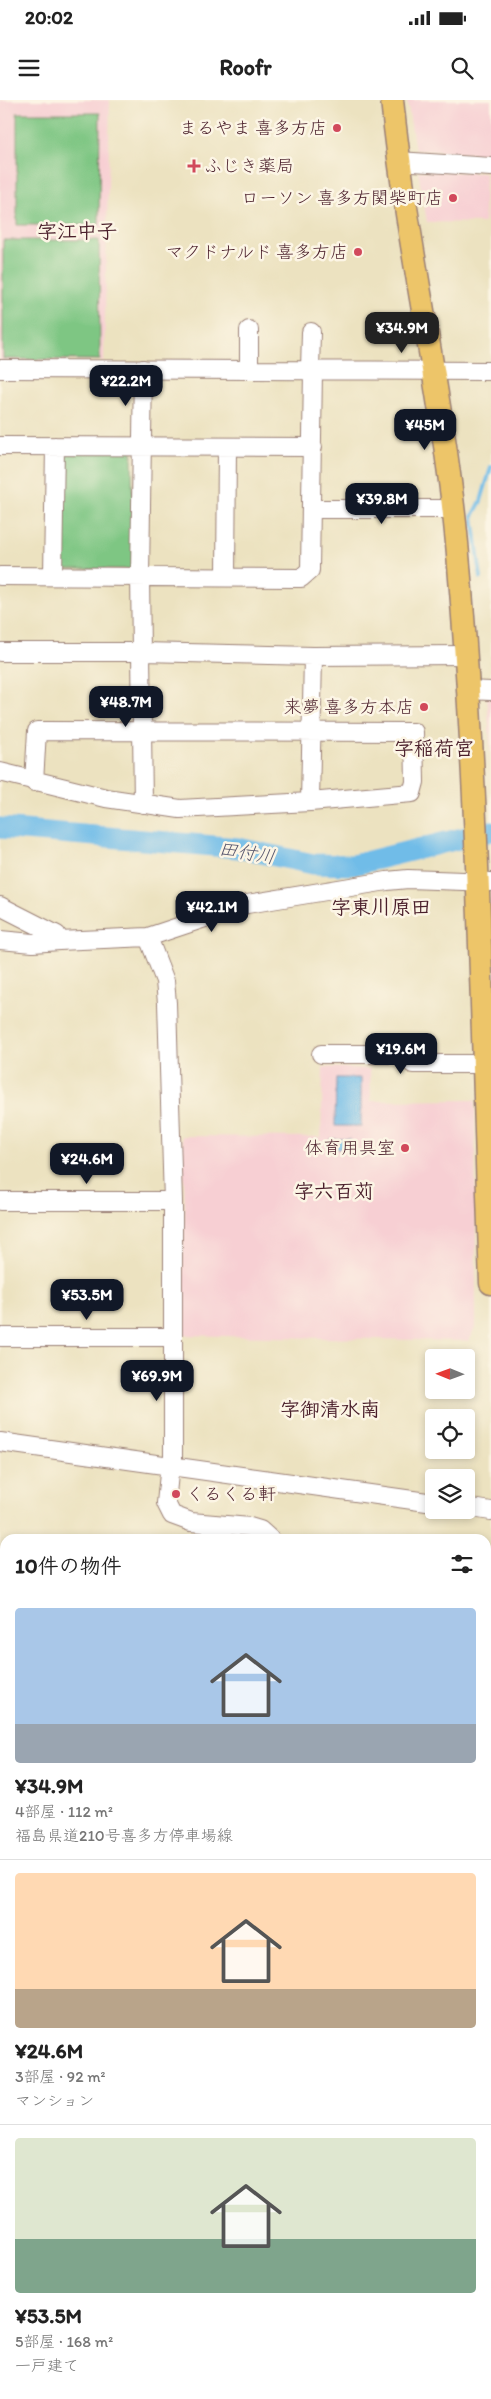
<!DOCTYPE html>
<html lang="ja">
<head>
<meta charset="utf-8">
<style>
	:root { --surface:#fff; --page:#f6f6f6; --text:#222; --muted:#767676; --line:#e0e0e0; --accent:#111827 }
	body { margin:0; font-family:Itim,"Klee One",sans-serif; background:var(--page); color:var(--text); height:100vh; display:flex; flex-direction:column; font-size:19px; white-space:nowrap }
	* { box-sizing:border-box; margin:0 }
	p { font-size:16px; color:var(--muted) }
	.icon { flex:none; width:28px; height:28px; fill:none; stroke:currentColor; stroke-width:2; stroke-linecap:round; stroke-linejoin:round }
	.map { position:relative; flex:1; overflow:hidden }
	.panel { position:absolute; left:0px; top:1434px; width:491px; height:866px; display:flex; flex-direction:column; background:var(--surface); border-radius:15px 15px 0 0; box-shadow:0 2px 8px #0003 }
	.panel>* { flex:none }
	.needle { width:32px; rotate:271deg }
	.controls { position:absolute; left:425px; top:1249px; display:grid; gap:10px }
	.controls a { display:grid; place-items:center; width:50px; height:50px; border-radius:5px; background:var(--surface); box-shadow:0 2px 8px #0003; font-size:25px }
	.price { position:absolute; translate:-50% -42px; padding:0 11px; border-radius:10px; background:var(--accent); color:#fff; font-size:16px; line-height:32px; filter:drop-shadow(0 1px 2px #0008) }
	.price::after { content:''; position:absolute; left:50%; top:30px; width:15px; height:11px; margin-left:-8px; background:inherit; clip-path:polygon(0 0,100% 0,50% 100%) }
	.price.on { background:#222; color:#fff }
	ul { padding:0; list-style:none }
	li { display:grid; align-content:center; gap:10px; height:265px; padding:0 15px }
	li+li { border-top:1px solid var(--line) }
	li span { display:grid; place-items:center; height:155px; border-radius:5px; color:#555 }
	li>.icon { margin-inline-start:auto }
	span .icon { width:90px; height:90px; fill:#fffc; stroke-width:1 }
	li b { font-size:21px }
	h2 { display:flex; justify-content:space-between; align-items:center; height:60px; padding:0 15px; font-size:21px }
	.status { display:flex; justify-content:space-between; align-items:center; height:35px; padding:0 25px; background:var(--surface); direction:ltr }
	.status svg { height:14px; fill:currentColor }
	header { display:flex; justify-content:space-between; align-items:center; height:65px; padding:0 15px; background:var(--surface); font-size:22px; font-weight:700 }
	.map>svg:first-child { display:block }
	.built { fill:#f7cfd3 }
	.green { fill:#7ec683; stroke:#647257 }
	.water { fill:#6fbce8; stroke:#5c6e8a }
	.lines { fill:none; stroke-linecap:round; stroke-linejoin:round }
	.stream { stroke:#6fbce8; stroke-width:4 }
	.river { stroke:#6fbce8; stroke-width:21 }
	.minor-casing { stroke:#9b8076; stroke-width:20 }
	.major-casing { stroke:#9b8076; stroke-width:25 }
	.minor { stroke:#fff; stroke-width:18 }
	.major { stroke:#edc569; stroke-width:22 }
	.poi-dot { fill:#d1495b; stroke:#fcf5e5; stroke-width:2 }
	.labels { text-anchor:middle; stroke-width:5; stroke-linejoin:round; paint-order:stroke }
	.poi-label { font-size:18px; fill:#4a1f2b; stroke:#fcf5e5; text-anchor:end }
	.water-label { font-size:19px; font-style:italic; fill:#57566d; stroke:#fcf5e5 }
	.quarter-label { font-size:20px; font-weight:bold; fill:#4a1f2b; stroke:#fcf5e5 }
</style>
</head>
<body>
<div class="status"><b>20:02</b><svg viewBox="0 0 49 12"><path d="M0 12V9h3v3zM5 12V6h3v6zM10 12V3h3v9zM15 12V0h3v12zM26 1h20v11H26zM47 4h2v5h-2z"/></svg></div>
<header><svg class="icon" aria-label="menu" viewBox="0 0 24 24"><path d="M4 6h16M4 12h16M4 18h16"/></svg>Roofr<svg class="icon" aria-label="search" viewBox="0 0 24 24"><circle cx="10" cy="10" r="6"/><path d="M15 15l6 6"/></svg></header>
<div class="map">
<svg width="491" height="2299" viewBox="0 0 491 2299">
	<rect width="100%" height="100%" fill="#fcf5e5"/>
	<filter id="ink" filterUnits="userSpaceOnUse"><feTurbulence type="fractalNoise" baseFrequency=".02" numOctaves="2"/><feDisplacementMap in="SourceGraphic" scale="10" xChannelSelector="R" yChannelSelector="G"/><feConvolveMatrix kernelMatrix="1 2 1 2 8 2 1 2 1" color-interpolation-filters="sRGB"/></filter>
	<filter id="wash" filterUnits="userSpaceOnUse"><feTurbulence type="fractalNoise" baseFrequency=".0096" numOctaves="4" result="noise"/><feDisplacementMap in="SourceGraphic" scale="20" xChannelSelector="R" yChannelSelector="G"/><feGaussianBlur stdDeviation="1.12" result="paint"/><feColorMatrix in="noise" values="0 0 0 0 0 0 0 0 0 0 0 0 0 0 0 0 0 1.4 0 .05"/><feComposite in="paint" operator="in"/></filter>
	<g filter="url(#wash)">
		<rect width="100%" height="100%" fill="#ece2c0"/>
		<!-- built -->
		<path class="built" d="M0,0H110L104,261H0Z
			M407,0H491V55L415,50Z
			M418,71L485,73L484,123L427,122Z
			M487,74H491V122H486Z
			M487,595H491V661Z
			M323,967L370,969L371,1001L475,1000L476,1226L468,1241L180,1235L185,1107L182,1036L321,1037Z"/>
		<!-- green -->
		<path class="green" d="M17,13H100L99,125H17Z
			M3,140H99L100,260L3,259Z
			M132,350L133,469H60V351Z"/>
		<!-- water -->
		<path class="water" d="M336,978H361V1026H335Z
			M330,1039H350V1049H330Z"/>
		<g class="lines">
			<!-- stream -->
			<path class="stream" d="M481,478L473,416L481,401L491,367
				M0,2275H5"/>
			<!-- river -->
			<path class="river" d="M0,728L238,748L313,764L353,765L491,731"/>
		</g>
	</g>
	<g filter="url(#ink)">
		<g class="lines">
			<!-- minor casing -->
			<g class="minor-casing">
				<path id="minor" d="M398,61L491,67
					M0,269L491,271
					M249,270V230
					M310,270L311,232
					M0,346L313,347
					M312,409H452
					M53,475L55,346
					M0,476L301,478L310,470L313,270
					M226,477L227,347
					M0,552H142L313,556L466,555
					M467,590L491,591
					M0,672L106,698L180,709L310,702L313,556
					M34,682L37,631L414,632L415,682L412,693L310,702
					M143,704L140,476L143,269
					M0,806L57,835L59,841L148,837L247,804L387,781L408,779L491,782
					M148,837L165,881L167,903L173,1101V1368L169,1374L166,1403L172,1415L191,1422L250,1427L260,1430L270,1439
					M0,840L33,843L59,841
					M321,954H401L413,964H483
					M0,1101H173
					M0,1237H173
					M0,1342L434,1403
					M466,1407L491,1411
					M0,1672L5,1680
					M486,1713H491
					M0,1725L5,1726
					M486,1876L491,1875
					M0,2071L5,2070
					M0,2135L5,2139
					M486,2289H491
					M260,2299L261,2295
					M418,2299L419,2295"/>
			</g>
			<!-- major casing -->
			<g class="major-casing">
				<path id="major" d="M392,0C407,148 443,295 457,443C479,689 482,936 491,1183
					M0,1566H5
					M486,1581H491
					M0,1944L5,1945
					M486,2011L491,2012"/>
			</g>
			<!-- minor -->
			<use href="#minor" class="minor"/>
			<!-- major -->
			<use href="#major" class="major"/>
		</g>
	</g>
	<!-- markers -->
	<g class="poi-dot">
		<circle cx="337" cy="28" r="5"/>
		<path d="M191.5 58.5h5v5h5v5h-5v5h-5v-5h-5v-5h5z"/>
		<circle cx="453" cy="98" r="5"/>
		<circle cx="358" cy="152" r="5"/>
		<circle cx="424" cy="607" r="5"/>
		<circle cx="405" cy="1048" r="5"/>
		<circle cx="176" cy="1394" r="5"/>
	</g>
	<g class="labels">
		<!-- poi labels -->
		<g class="poi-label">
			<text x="327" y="34">まるやま 喜多方店</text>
			<text x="204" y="72" text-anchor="start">ふじき薬局</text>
			<text x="443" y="104">ローソン 喜多方関柴町店</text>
			<text x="348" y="158">マクドナルド 喜多方店</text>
			<text x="414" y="613">来夢 喜多方本店</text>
			<text x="395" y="1054">体育用具室</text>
			<text x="186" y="1400" text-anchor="start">くるくる軒</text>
		</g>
		<!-- water labels -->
		<g class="water-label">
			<text transform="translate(247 752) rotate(9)" y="7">田付川</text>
		</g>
		<!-- quarter labels -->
		<g class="quarter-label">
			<text x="77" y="138">字江中子</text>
			<text x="434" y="655">字稲荷宮</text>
			<text x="381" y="814">字東川原田</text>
			<text x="334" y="1098">字六百苅</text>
			<text x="330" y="1316">字御清水南</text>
		</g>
	</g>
</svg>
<div class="controls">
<a><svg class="needle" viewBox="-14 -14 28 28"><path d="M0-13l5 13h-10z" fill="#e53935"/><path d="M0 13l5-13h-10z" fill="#767676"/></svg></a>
<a><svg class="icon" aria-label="locate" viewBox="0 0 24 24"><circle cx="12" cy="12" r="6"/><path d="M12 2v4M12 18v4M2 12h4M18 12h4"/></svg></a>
<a><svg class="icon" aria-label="layers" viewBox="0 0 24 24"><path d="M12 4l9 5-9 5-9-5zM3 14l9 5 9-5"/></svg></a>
</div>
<b class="price on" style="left:402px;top:254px">¥34.9M</b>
<b class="price" style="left:126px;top:307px">¥22.2M</b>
<b class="price" style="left:425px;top:351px">¥45M</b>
<b class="price" style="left:382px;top:425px">¥39.8M</b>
<b class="price" style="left:126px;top:628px">¥48.7M</b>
<b class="price" style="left:212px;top:833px">¥42.1M</b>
<b class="price" style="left:401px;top:975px">¥19.6M</b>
<b class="price" style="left:87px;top:1085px">¥24.6M</b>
<b class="price" style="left:87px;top:1221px">¥53.5M</b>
<b class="price" style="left:157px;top:1302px">¥69.9M</b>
<section class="panel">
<h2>10件の物件<svg class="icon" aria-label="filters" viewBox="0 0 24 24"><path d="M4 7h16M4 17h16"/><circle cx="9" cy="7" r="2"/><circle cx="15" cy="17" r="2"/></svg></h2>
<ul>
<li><span style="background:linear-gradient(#a9c7e8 75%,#9aa5b1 0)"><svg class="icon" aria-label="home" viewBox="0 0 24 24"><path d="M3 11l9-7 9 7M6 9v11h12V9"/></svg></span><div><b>¥34.9M</b><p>4部屋 · 112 m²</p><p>福島県道210号喜多方停車場線</p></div></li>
<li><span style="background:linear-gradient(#ffd9b3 75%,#b9a48a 0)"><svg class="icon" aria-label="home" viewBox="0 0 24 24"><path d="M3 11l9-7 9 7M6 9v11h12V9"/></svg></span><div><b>¥24.6M</b><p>3部屋 · 92 m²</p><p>マンション</p></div></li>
<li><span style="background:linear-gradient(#dfe7d0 65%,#7fa58c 0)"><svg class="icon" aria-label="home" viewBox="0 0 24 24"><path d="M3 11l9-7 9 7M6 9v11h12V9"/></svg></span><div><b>¥53.5M</b><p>5部屋 · 168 m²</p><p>一戸建て</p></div></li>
</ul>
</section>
</div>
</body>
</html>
